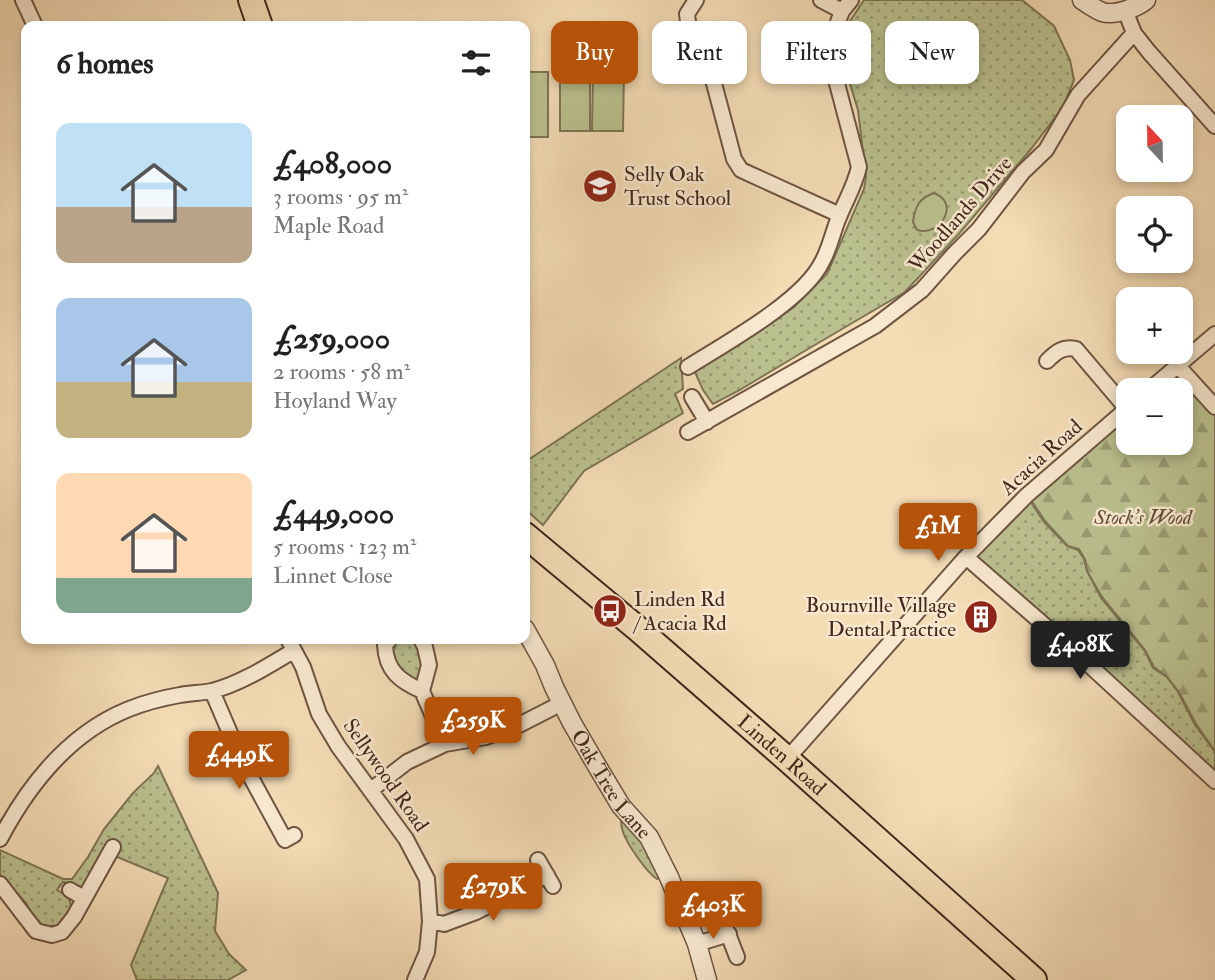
<!DOCTYPE html>
<html lang="en">
<head>
<meta charset="utf-8">
<style>
	:root { --surface:#fff; --page:#f6f6f6; --text:#222; --muted:#767676; --accent:#b45309 }
	body { margin:0; font-family:"IM FELL Double Pica",serif; background:var(--page); color:var(--text); height:100vh; display:flex; flex-direction:column; font-size:26px; white-space:nowrap }
	* { box-sizing:border-box; margin:0 }
	p { font-size:23px; color:var(--muted) }
	.icon { flex:none; width:38px; height:38px; fill:none; stroke:currentColor; stroke-width:2; stroke-linecap:round; stroke-linejoin:round }
	.map { position:relative; flex:1; overflow:hidden }
	.side { position:absolute; left:21px; top:21px; width:509px; height:623px; display:flex; flex-direction:column; background:var(--surface); border-radius:14px; box-shadow:0 4px 10px #0003 }
	.side>* { flex:none }
	.hud { position:absolute; left:551px; top:21px; width:558px; height:63px; display:flex; gap:14px }
	.needle { width:46px; rotate:338deg }
	.buttons { position:absolute; left:1116px; top:105px; display:grid; gap:14px }
	.buttons a { display:grid; place-items:center; width:77px; height:77px; border-radius:14px; background:var(--surface); box-shadow:0 4px 10px #0003; font-size:35px }
	.price { position:absolute; translate:-50% -60px; padding:0 16px; border-radius:7px; background:var(--accent); color:#fff; font-size:23px; line-height:46px; filter:drop-shadow(0 2px 4px #0008) }
	.price::after { content:''; position:absolute; left:50%; top:42px; width:21px; height:16px; margin-left:-10px; background:inherit; clip-path:polygon(0 0,100% 0,50% 100%) }
	.price.current { background:#222; color:#fff }
	ul { padding:0; list-style:none }
	li { display:flex; align-items:center; gap:21px; height:175px; padding:0 35px }
	li span { display:grid; place-items:center; flex:none; width:196px; height:140px; border-radius:14px; color:#555 }
	li>.icon { margin-inline-start:auto }
	span .icon { width:84px; height:84px; fill:#fffc; stroke-width:1 }
	li b { font-size:30px }
	h2 { display:flex; justify-content:space-between; align-items:center; height:84px; padding:0 35px; font-size:30px }
	.tag { padding:0 24px; border-radius:14px; background:var(--surface); box-shadow:0 4px 10px #0003; font-size:24px; line-height:63px }
	.tag.current { background:var(--accent); color:#fff }
	.map>svg:first-child { display:block }
	.grass { fill:url(#grass-dots); stroke:#7e7455; stroke-width:2 }
	.forest { fill:url(#forest-firs); stroke:#7e7455; stroke-width:2 }
	.park { fill:#bac08e; stroke:#7e7455; stroke-width:2 }
	.lines { fill:none; stroke-linecap:round; stroke-linejoin:round }
	.minor-casing { stroke:#6e5442; stroke-width:18 }
	.tertiary-casing { stroke:#6e5442; stroke-width:21 }
	.trunk-casing { stroke:#41271c; stroke-width:28 }
	.minor { stroke:#f8e8cf; stroke-width:14 }
	.tertiary { stroke:#f8e8cf; stroke-width:18 }
	.trunk { stroke:#f4dcb5; stroke-width:24 }
	.labels { text-anchor:middle; stroke-width:5; stroke-linejoin:round; paint-order:stroke }
	.poi-label { font-size:21px; fill:#41271c; stroke:#f8e8cf; text-anchor:start }
	.street-label { font-size:21px; fill:#41271c; stroke:#f8e8cf }
	.park-label { font-size:21px; font-style:italic; fill:#5f4d38; stroke:#f8e8cf }
</style>
</head>
<body>
<div class="map">
<svg width="1215" height="980" viewBox="0 0 1215 980">
	<defs>
		<pattern id="grass-dots" width="8" height="8" patternUnits="userSpaceOnUse" patternTransform="scale(1.75)"><rect width="8" height="8" fill="#bac08e"/><path d="M2 2h.1M6 6h.1" fill="none" stroke="#999c73" stroke-width="1.8" stroke-linecap="round"/></pattern>
		<pattern id="forest-firs" width="22" height="20" patternUnits="userSpaceOnUse" patternTransform="scale(1.75)"><rect width="22" height="20" fill="#bac08e"/><path d="M5 1l3.5 6h-7zM16 11l3.5 6h-7z" fill="#999c73"/></pattern>
	</defs>
	<rect width="100%" height="100%" fill="#f4dcb5"/>
	<filter id="stains"><feTurbulence type="fractalNoise" baseFrequency=".00286" numOctaves="4"/><feColorMatrix values="0 0 0 0 .2 0 0 0 0 .09 0 0 0 0 .02 0 0 0 .5 -.17"/></filter>
	<radialGradient id="worn" r=".72"><stop offset=".6" stop-color="#630" stop-opacity="0"/><stop offset="1" stop-color="#630" stop-opacity=".3"/></radialGradient>
	<!-- grass -->
	<path class="grass" d="M864,0H1022L1054,26L1070,60L1074,80L1063,107L1031,149L958,235L905,292L808,349L738,391L713,404L703,390L695,372L701,363L793,308L827,274L864,189L866,177L858,110L840,51L846,27Z
		M681,358L683,389L675,394L683,413L584,471L543,525L525,509V462Z
		M1028,498L1044,522L1067,546L1078,550L1084,559L1087,571L1101,598L1145,651L1153,668L1167,677L1178,692L1195,725L1215,752V780L1074,649L975,554Z
		M394,639H417L425,654L420,685L397,671L390,643Z
		M158,766L218,893L215,931L229,954L246,970L228,980H137L131,965L168,878L110,854L85,888L63,882L57,890L69,897L71,907L59,925L44,927L33,916L26,903L0,875V850L63,879H72L88,857L104,829L133,793L154,773Z
		M622,809L667,876L657,879C647,873 627,844 623,832C620,824 621,817 622,809Z"/>
	<!-- forest -->
	<path class="forest" d="M1178,372L1215,413V751L1196,724L1179,692L1167,677L1154,667L1145,650L1102,597L1087,571L1085,559L1079,549L1068,546L1045,521L1029,497L1129,413V443H1181V390H1156Z"/>
	<!-- park -->
	<path class="park" d="M560,71H590V131H560Z
		M525,72H548V137H525Z
		M593,72H624L623,131H592Z
		M934,193C961,203 940,237 917,230L913,222C915,207 919,198 934,193Z"/>
	<g class="lines">
		<!-- minor casing -->
		<g class="minor-casing">
			<path id="minor" d="M23,0L35,26
				M696,0L687,14L690,38L707,57L734,159L741,170L840,215
				M821,0L842,11
				M1125,10L1134,33L1149,52L1215,126
				M1047,361C1056,352 1063,346 1076,349L1127,409
				M1178,366L1215,407
				M688,367C726,343 803,301 822,262C830,248 833,231 839,217C846,200 855,185 859,167L835,76L832,53L834,33L842,11L851,0
				M1149,390L1215,334
				M692,397L707,422
				M688,432L875,326L922,290L954,254L979,229L1023,172L1046,150L1078,95L1134,33
				M966,557L1074,651L1215,781
				M288,639L303,667L319,714L338,746L406,839L427,879L430,921L427,952L415,980
				M390,639L385,645C386,671 400,681 422,691
				M421,639L425,647L429,665L422,691L445,744
				M212,691L242,761L285,840L294,835
				M787,759L966,557L1026,496L1129,407
				M371,790L407,762L445,744L486,737L519,725L562,703
				M0,839C29,784 69,733 129,709C144,703 163,698 180,695C190,693 201,693 212,691C240,684 268,666 293,651
				M538,860L553,886
				M0,884L36,931L52,935L62,932L74,917L113,847
				M70,890L84,898
				M720,913L737,957
				M430,921L444,924L476,912L547,875
				M697,944L729,934"/>
		</g>
		<!-- tertiary casing -->
		<g class="tertiary-casing">
			<g id="tertiary">
				<path d="M1082,0C1089,5 1095,9 1102,12C1115,16 1136,8 1146,0"/>
				<path id="s1" d="M525,629L545,665L554,687L572,723L597,766L621,806L649,837L669,877L697,944L707,980"/>
			</g>
		</g>
		<!-- trunk casing -->
		<g class="trunk-casing">
			<g id="trunk">
				<path d="M251,0L260,26"/>
				<path id="s2" d="M525,535L638,629L787,759L1034,980"/>
			</g>
		</g>
		<!-- minor -->
		<use href="#minor" class="minor"/>
		<!-- tertiary -->
		<use href="#tertiary" class="tertiary"/>
		<!-- trunk -->
		<use href="#trunk" class="trunk"/>
	</g>
	<!-- icons -->
	<defs>
		<g id="school-disc" transform="scale(1.75)"><circle r="9.5" fill="#8f2418" stroke="#f8e8cf"/><path d="M0-5L7-2L0 1L-7-2ZM-4 1L0 2.5L4 1V4Q0 6-4 4Z" fill="#fff"/></g>
		<g id="bus-disc" transform="scale(1.75)"><circle r="9.5" fill="#8f2418" stroke="#f8e8cf"/><path d="M-5-6H5V4H4V6H2V4H-2V6H-4V4H-5ZM-3.5-4V0h7V-4ZM-3.5 1.2v1.5H-2V1.2ZM2 1.2v1.5H3.5V1.2Z" fill="#fff"/></g>
		<g id="building-disc" transform="scale(1.75)"><circle r="9.5" fill="#8f2418" stroke="#f8e8cf"/><path d="M-4-6H4V6H1V3H-1V6H-4ZM-2.5-4.3h1.7v1.8h-1.7ZM.8-4.3h1.7v1.8H.8ZM-2.5-1h1.7V.8h-1.7ZM.8-1h1.7V.8H.8Z" fill="#fff"/></g>
	</defs>
	<g fill-rule="evenodd">
		<use href="#school-disc" x="600" y="186"/>
		<use href="#bus-disc" x="610" y="611"/>
		<use href="#building-disc" x="981" y="617"/>
	</g>
	<g class="labels">
		<!-- poi labels -->
		<g class="poi-label">
			<text x="624" y="181">Selly Oak<tspan x="624" dy="24">Trust School</tspan></text>
			<text x="634" y="606">Linden Rd<tspan x="634" dy="24">/ Acacia Rd</tspan></text>
			<text x="956" y="612" text-anchor="end">Bournville Village<tspan x="956" dy="24">Dental Practice</tspan></text>
		</g>
		<!-- street labels -->
		<g class="street-label">
			<text transform="translate(960 214) rotate(-49)" y="7">Woodlands Drive</text>
			<text transform="translate(1041 457) rotate(-42)" y="7">Acacia Road</text>
			<text dy="7" stroke="none"><textPath href="#s2" startOffset="338">Linden Road</textPath></text>
			<text transform="translate(386 775) rotate(55)" y="7">Sellywood Road</text>
			<text dy="7" stroke="none"><textPath href="#s1" startOffset="178">Oak Tree Lane</textPath></text>
		</g>
		<!-- park labels -->
		<g class="park-label">
			<text x="1143" y="524">Stock's Wood</text>
		</g>
	</g>
	<rect width="100%" height="100%" filter="url(#stains)"/>
	<rect width="100%" height="100%" fill="url(#worn)"/>
</svg>
<div class="buttons">
<a><svg class="needle" viewBox="-14 -14 28 28"><path d="M0-13l5 13h-10z" fill="#e53935"/><path d="M0 13l5-13h-10z" fill="#767676"/></svg></a>
<a><svg class="icon" aria-label="locate" viewBox="0 0 24 24"><circle cx="12" cy="12" r="6"/><path d="M12 2v4M12 18v4M2 12h4M18 12h4"/></svg></a>
<a>+</a>
<a>−</a>
</div>
<b class="price" style="left:938px;top:563px">£1M</b>
<b class="price current" style="left:1080px;top:681px">£408K</b>
<b class="price" style="left:473px;top:757px">£259K</b>
<b class="price" style="left:239px;top:791px">£449K</b>
<b class="price" style="left:493px;top:923px">£279K</b>
<b class="price" style="left:713px;top:941px">£403K</b>
<div class="hud">
<a class="tag current">Buy</a>
<a class="tag">Rent</a>
<a class="tag">Filters</a>
<a class="tag">New</a>
</div>
<section class="side">
<h2>6 homes<svg class="icon" aria-label="filters" viewBox="0 0 24 24"><path d="M4 7h16M4 17h16"/><circle cx="9" cy="7" r="2"/><circle cx="15" cy="17" r="2"/></svg></h2>
<ul>
<li><span style="background:linear-gradient(#bfe0f5 60%,#b9a48a 0)"><svg class="icon" aria-label="home" viewBox="0 0 24 24"><path d="M3 11l9-7 9 7M6 9v11h12V9"/></svg></span><div><b>£408,000</b><p>3 rooms · 95 m²</p><p>Maple Road</p></div></li>
<li><span style="background:linear-gradient(#a9c7e8 60%,#c2b280 0)"><svg class="icon" aria-label="home" viewBox="0 0 24 24"><path d="M3 11l9-7 9 7M6 9v11h12V9"/></svg></span><div><b>£259,000</b><p>2 rooms · 58 m²</p><p>Hoyland Way</p></div></li>
<li><span style="background:linear-gradient(#ffd9b3 75%,#7fa58c 0)"><svg class="icon" aria-label="home" viewBox="0 0 24 24"><path d="M3 11l9-7 9 7M6 9v11h12V9"/></svg></span><div><b>£449,000</b><p>5 rooms · 123 m²</p><p>Linnet Close</p></div></li>
</ul>
</section>
</div>
</body>
</html>
